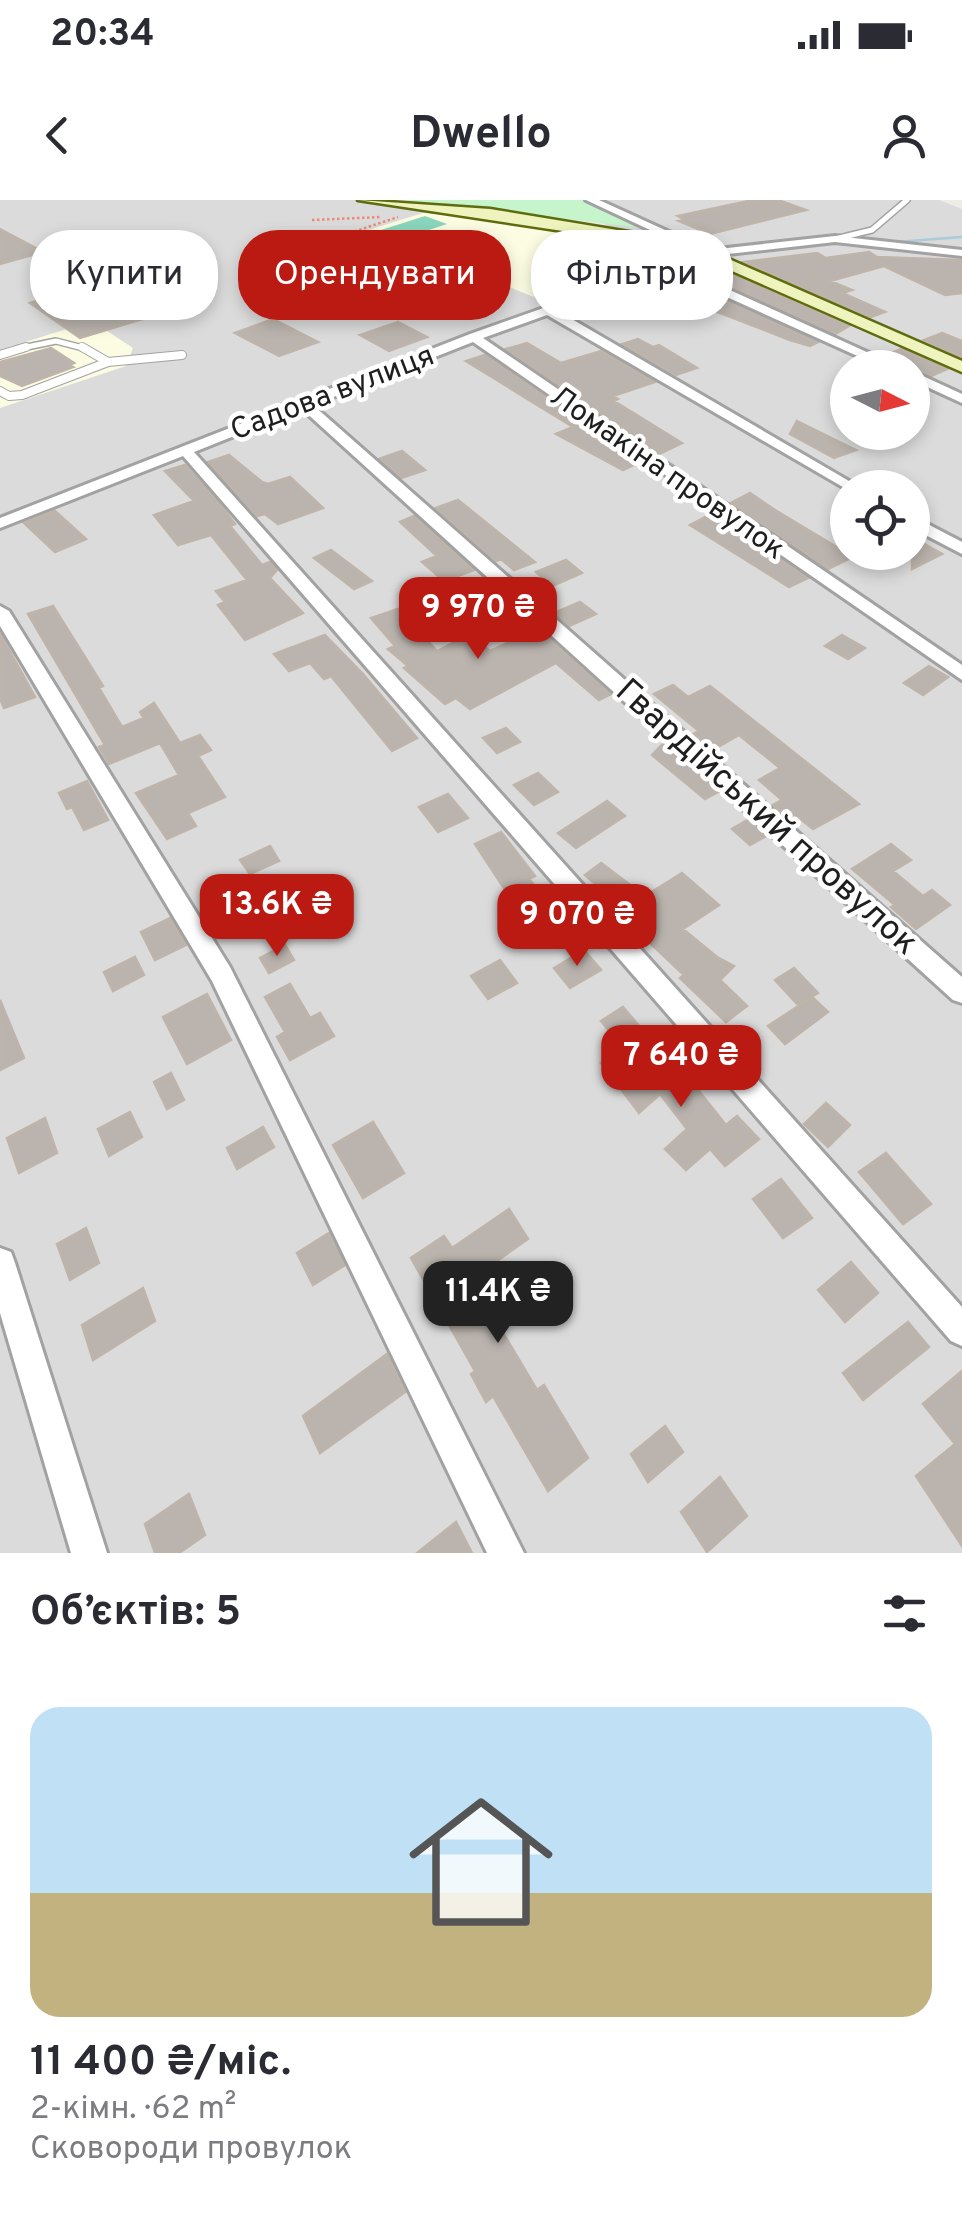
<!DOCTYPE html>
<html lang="uk">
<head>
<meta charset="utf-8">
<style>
	:root { --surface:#fff; --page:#f7f7f7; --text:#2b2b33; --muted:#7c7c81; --line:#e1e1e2; --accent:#bb1a12 }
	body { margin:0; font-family:Overpass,sans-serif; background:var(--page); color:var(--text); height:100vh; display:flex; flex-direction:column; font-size:38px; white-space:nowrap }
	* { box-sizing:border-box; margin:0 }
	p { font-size:32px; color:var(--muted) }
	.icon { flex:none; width:55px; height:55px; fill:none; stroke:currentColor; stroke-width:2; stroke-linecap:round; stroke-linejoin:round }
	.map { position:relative; height:1353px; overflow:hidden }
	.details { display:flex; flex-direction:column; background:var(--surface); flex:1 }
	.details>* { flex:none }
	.hud { position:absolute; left:30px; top:30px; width:902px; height:90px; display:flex; gap:20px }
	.needle { width:65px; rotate:96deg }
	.buttons { position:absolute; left:830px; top:150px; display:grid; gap:20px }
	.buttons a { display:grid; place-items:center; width:100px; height:100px; border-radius:50%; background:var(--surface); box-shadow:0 5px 15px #0003; font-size:50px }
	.price { position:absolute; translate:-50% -85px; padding:0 22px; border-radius:20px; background:var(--accent); color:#fff; font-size:32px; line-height:65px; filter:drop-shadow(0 2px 5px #0008) }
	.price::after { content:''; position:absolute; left:50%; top:60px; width:30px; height:22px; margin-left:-15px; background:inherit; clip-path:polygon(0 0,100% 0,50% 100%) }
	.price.current { background:#222; color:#fff }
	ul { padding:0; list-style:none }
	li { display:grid; align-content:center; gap:20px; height:530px; padding:0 30px }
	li+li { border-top:2px solid var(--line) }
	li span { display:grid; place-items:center; height:310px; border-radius:30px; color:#555 }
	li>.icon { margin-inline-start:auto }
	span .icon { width:180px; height:180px; fill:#fffc; stroke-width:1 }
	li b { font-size:42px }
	h2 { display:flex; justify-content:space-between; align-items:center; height:120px; padding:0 30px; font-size:42px }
	.pill { padding:0 35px; border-radius:40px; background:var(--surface); box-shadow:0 5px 15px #0003; font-size:35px; line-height:90px }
	.pill.current { background:var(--accent); color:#fff }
	.status { display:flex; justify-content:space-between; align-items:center; height:70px; padding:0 50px; background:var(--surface); direction:ltr }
	.status svg { height:28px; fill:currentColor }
	header { display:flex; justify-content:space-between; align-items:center; height:130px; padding:0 30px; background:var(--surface); font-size:45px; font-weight:700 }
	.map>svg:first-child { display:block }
	.residential { fill:#dcdbdb; fill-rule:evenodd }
	.education { fill:#fbfce1 }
	.park { fill:#c6f5cc }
	.pitch { fill:#8ad6bd }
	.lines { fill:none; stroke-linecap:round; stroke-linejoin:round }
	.stream { stroke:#aacbd8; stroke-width:2.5 }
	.building { fill:#bbb4ae; stroke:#bfb4a9; stroke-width:2.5 }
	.lane-far1-casing { stroke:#a2a2a2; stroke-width:8 }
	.lane-casing { stroke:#a2a2a2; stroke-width:10 }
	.street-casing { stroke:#a2a2a2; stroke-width:6 }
	.secondary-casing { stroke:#5e6c0f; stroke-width:5 }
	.path { stroke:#ed8977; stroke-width:2.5; stroke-dasharray:2.5 2.5; stroke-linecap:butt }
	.lane-far1 { stroke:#fff; stroke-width:5 }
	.lane { stroke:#fff; stroke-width:8 }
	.street { fill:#fff; fill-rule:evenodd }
	.secondary { fill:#eff4be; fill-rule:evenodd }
	.labels { text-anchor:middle; stroke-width:9; stroke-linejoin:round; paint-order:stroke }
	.far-street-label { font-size:30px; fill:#1e1e1e; stroke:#fff }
	.street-label { font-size:35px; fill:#1e1e1e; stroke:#fff }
</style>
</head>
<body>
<div class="status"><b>20:34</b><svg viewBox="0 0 49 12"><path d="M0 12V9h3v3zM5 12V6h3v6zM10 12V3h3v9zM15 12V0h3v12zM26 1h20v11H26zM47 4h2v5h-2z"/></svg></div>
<header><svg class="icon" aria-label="back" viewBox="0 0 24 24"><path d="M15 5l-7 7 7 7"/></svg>Dwello<svg class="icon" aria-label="person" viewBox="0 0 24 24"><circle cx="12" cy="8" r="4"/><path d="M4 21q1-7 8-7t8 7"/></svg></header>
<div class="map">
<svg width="962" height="1353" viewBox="0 0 962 1353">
	<rect width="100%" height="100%" fill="#eeece5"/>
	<!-- residential -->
	<path class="residential" d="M0,0H379L608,26L566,0H939L962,9V1353H0ZM848,168H912V232H848ZM848,288H912V352H848Z"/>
	<!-- education -->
	<path class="education" d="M423,13L541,24L645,42L667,53L536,98L417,49L350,69L320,45Z
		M92,121L133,148L126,166L0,208V150Z"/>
	<!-- park -->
	<path class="park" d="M399,0H597L643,28Z"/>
	<!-- pitch -->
	<path class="pitch" d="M425,16L447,24L381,46L359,37Z"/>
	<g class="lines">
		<!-- stream -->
		<path class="stream" d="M883,43L962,37"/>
	</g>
	<!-- building -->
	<path class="building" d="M753,0H778L806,10L710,34L679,21L685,20L678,16Z
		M0,29L43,52L0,64Z
		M869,52L877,57L962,60V93L945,95L884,66L830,81L852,90L842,93L885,112L871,117L744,62L817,53L826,58Z
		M705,63L849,126L835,134L690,68Z
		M669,75L818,142L810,146L790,140L645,84Z
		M99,82L156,115L80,138L30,103Z
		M273,119L318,142L279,156L235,133Z
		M398,122L427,137L389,151L360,135Z
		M942,133L962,141V157L924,140Z
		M638,139L653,147L659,145L697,168L676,175L622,144Z
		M527,143L561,163L601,151L655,182L613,196L618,199L614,201L682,243L659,254L506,149Z
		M51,148L74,163L69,165L73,167L22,186L0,176V162Z
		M901,149L947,169L931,176L889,154Z
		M485,155L640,262L623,270L556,234L573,227L466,161Z
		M797,221L856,250L834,258L790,234Z
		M402,251L425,270L401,278L379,259Z
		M229,255L262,282L268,284L290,277L323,308L278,324L265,314L257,316L208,262Z
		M185,265L219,303L235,324L230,326L262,365L270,362L277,370L270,378L303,413L245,440L218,405L225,402L216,391L247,380L211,335L178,345L154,315L194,301L165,271Z
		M750,293L775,310L853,357L828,369L731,303Z
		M458,300L535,362L514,370L501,359L496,361L436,308Z
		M55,311L86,339L55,352L24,323Z
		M713,313L808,378L789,387L690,325Z
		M414,316L474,370L444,381L422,362L437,356L400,322Z
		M912,337L942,354L912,369Z
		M331,350L372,381L354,389L314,358Z
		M566,360L582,373L552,386L536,372Z
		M580,402L596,414L569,426L554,413Z
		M53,406L103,486L99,488L122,527L144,518L140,512L154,503L180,543L200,535L211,550L198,556L225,597L188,613L196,626L167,639L136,593L179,575L160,543L109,564L99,547L105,545L28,414Z
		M398,409L437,451L469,435L490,451L525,435L510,423L525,417L611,494L599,500L556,463L470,509L456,498L445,504L404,468L408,466L388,449L395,446L371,418Z
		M0,433L35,497L4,508L0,499Z
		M325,435L363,474L417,538L392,551L331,476L324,479L310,463L289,471L274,454Z
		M842,435L865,448L848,459L825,446Z
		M929,466L948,477L923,495L904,483Z
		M673,485L688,497L710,486L859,604L813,629L798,617L791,621L773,605L782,600L759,580L780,568L739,535L711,551L693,534L699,531L654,494Z
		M506,528L520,542L497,553L483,538Z
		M664,543L718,592L705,599L652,555Z
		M538,573L558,592L534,605L514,585Z
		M87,581L108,620L84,630L72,607L67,609L59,593Z
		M448,594L468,618L438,632L419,607Z
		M607,601L625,616L576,648L558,633Z
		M749,619L766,636L750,645L732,629Z
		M501,632L535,676L529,679L565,722L536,737L475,644Z
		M891,644L911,660L893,671L923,696L932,690L950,705L916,729L891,707L895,705L852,669Z
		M270,646L279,661L250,674L240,660Z
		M601,663L645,696L682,673L719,705L683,729L717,757L734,766L720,780L747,806L726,822L680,778L684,775L615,710L621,706L585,675Z
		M170,718L186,745L155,760L141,732Z
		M285,745L294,760L269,773L260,758Z
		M584,750L601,770L570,788L554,768Z
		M135,757L144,775L113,791L104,772Z
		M500,760L517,783L488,799L471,776Z
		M794,768L818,793L798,805L775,780Z
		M290,784L310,818L320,813L334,836L290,860L277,837L285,832L265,797Z
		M207,794L231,840L187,864L163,817Z
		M812,797L828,812L785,844L768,826Z
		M0,800L24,858L0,870Z
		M623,807L640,827L617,840L601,821Z
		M626,849L641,868L660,855L685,883L690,880L726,925L737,916L759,939L725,966L710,949L686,970L665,949L687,929L660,894L639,913L601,863Z
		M171,873L184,900L167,909L154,882Z
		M826,903L850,925L828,947L804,924Z
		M130,912L142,937L109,956L98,929Z
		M45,918L57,953L19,973L7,938Z
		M373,922L404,973L363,998L333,945Z
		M263,927L274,947L237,969L227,948Z
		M886,953L931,1004L903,1024L859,972Z
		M781,979L812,1018L783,1038L753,999Z
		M509,1009L528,1039L471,1079L537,1190L544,1185L588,1258L548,1291L493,1196L486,1202L471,1174L475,1171L411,1058L444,1036L452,1048Z
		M86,1028L99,1063L70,1080L57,1044Z
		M329,1033L345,1065L313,1085L297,1053Z
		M851,1062L878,1093L845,1122L818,1090Z
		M143,1088L155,1121L93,1160L82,1125Z
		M908,1122L929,1147L863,1200L843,1173Z
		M387,1154L405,1192L320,1253L303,1216Z
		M962,1171V1346L916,1276L955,1244L923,1204Z
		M665,1226L683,1252L648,1282L631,1254Z
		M720,1277L747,1316L707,1352L681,1312Z
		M189,1294L205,1335L179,1353H155L145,1324Z
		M456,1322L472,1353H417Z"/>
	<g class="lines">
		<!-- lane-far1 casing -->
		<g class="lane-far1-casing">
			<path id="lane-far1" d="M835,39L872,30L907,0
				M17,149L56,141L87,149"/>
		</g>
		<!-- lane casing -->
		<g class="lane-casing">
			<path id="lane" d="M0,155L26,147
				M108,162L182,155
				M0,191L9,196L22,195L108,162L82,147"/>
		</g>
		<!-- street casing -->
		<g class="street-casing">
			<path id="street" d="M586,0H599L709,50L835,36L962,50V56L835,42L710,56L679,67L902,168H884L669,71L558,111L861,288H848V290L547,115L483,138L962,465V480L473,142L313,205L962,777V803L953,800L302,209L194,252L962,1107V1146L951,1141L183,256L0,328V318L470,134L699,53Z
				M912,171L962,194V203L912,180Z
				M912,316L962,342V354L912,328Z
				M0,406L9,411L230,767L524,1353H487L212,781L0,426Z
				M0,1048L11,1052L15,1063L107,1353H71L0,1113Z"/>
		</g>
		<!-- secondary casing -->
		<g class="secondary-casing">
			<path id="secondary" d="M358,0L490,9L690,42L962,161V172L682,49Z"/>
		</g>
		<!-- path -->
		<path class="path" d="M312,20L382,17
			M326,41L398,17"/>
		<!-- lane-far1 -->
		<use href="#lane-far1" class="lane-far1"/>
		<!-- lane -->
		<use href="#lane" class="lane"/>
		<!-- street -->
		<use href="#street" class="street"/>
		<!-- secondary -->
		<use href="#secondary" class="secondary"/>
	</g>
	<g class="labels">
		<!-- far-street labels -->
		<g class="far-street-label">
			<text transform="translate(332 192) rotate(-21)" y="10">Садова вулиця</text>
			<text transform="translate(668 272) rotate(35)" y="10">Ломакіна провулок</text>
		</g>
		<!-- street labels -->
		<g class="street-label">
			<text transform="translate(768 616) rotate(42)" y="12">Гвардійський провулок</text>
		</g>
	</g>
</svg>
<div class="buttons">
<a><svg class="needle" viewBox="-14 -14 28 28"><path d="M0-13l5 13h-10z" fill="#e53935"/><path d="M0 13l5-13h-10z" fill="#7c7c81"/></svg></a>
<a><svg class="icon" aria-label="locate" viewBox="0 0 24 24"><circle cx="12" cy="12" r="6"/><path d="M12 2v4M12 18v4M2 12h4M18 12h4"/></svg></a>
</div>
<b class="price" style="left:478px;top:462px">9 970 ₴</b>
<b class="price" style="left:277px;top:759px">13.6K ₴</b>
<b class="price" style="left:577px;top:769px">9 070 ₴</b>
<b class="price" style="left:681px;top:910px">7 640 ₴</b>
<b class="price current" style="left:498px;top:1146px">11.4K ₴</b>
<div class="hud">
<a class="pill">Купити</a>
<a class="pill current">Орендувати</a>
<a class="pill">Фільтри</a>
</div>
</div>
<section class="details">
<h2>Об’єктів: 5<svg class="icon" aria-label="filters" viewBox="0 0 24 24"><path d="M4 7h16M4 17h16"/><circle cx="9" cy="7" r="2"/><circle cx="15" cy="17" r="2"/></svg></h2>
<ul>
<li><span style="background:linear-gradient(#bfe0f5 60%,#c2b280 0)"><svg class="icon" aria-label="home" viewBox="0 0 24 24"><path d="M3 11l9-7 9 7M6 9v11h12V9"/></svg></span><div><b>11 400 ₴/міс.</b><p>2-кімн. · 62 m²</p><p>Сковороди провулок</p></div></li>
</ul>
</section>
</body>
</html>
